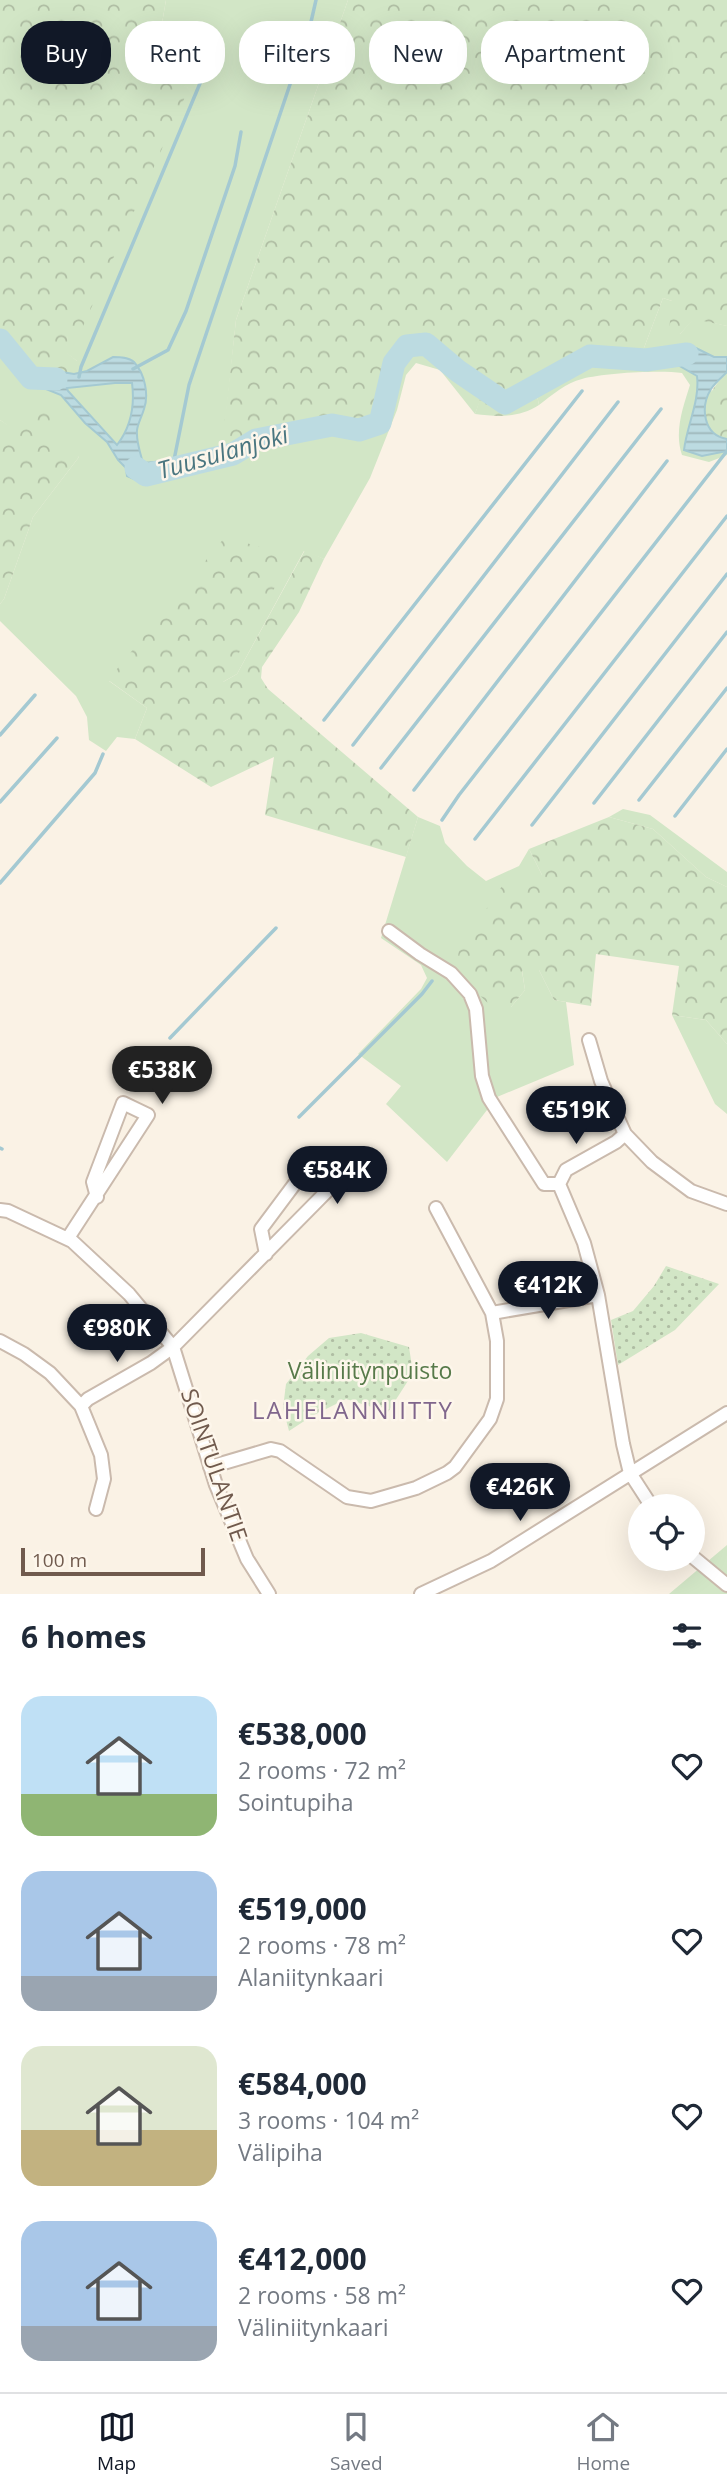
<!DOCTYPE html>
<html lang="en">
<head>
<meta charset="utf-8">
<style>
	:root { --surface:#fff; --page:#f6f6f7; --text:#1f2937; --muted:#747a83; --line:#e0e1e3; --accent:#111827 }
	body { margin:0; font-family:"Open Sans",sans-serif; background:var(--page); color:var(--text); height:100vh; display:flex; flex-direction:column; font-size:26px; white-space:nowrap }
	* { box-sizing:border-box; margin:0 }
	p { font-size:23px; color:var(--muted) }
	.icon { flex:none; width:38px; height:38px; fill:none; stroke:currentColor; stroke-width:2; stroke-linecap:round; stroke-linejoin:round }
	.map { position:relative; height:1594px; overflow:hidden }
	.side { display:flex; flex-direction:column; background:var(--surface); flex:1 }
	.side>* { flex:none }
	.banner { position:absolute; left:21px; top:21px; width:686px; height:63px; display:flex; gap:14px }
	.controls { position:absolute; left:628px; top:1494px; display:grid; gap:14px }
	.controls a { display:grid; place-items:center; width:77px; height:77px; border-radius:50%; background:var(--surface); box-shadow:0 7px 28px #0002; font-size:35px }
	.scale { position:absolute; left:21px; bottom:18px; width:184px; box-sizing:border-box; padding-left:7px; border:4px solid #705a4d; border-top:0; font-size:19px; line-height:24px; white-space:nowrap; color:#705a4d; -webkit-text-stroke:5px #fdf6eb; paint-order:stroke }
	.price { position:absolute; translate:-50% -60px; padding:0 16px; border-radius:24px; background:var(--accent); color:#fff; font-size:23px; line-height:46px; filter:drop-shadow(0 2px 4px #0008) }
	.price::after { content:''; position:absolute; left:50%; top:42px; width:21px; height:16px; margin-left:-10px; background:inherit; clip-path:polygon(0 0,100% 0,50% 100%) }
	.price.selected { background:#222; color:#fff }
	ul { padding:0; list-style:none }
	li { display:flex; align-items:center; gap:21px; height:175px; padding:0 21px }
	li span { display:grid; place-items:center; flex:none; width:196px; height:140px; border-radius:21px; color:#555 }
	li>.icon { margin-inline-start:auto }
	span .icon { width:84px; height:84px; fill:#fffc; stroke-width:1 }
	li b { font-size:30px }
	h2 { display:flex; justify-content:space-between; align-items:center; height:84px; padding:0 21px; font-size:30px }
	.tag { padding:0 24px; border-radius:28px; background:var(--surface); box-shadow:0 7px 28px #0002; font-size:24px; line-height:63px }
	.tag.selected { background:var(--accent); color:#fff }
	.dock { display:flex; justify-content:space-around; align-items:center; height:98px; border-top:2px solid var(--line); background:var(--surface); font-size:19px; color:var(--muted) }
	.dock a { display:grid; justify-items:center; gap:4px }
	.dock .selected { color:var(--accent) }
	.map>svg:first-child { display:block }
	.grass { fill:#d2e6c6 }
	.forest { fill:url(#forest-crowns) }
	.park { fill:url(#park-dots) }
	.water { fill:url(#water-rules); stroke:#a4c9d2; stroke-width:2; fill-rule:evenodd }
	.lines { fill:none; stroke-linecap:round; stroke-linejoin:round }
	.stream { stroke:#a4c9d2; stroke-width:3.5 }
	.river { stroke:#bcdbe1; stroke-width:23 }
	.minor-casing { stroke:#cabaad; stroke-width:16 }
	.minor { stroke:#fff; stroke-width:12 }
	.labels { text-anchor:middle; stroke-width:5; stroke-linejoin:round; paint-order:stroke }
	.park-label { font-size:23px; fill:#577a4a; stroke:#fdf6eb }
	.street-label { font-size:23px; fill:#705a4d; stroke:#fdf6eb }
	.water-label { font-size:24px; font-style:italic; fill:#4a7680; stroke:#fdf6eb }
	.neighbourhood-label { font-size:24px; letter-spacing:2px; fill:#80668c; stroke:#fdf6eb }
</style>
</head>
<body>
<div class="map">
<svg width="727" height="1594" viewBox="0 0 727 1594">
	<defs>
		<pattern id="forest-crowns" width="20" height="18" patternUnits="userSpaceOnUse" patternTransform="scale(1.75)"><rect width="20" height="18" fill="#d2e6c6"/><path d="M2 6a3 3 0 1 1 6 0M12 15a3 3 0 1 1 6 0" fill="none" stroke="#afbda3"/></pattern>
		<pattern id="park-dots" width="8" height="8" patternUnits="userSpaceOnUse" patternTransform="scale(1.75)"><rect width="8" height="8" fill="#d2e6c6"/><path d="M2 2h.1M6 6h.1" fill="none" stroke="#afbda3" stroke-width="1.8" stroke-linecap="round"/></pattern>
		<pattern id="water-rules" width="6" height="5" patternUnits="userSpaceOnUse" patternTransform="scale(1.75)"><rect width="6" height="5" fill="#bcdbe1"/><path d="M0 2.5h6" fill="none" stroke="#9db5b9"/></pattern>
	</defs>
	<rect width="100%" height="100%" fill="#faf2e5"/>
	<!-- grass -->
	<path class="grass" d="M166,0H348L236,320L223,444L312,419L361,423L381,403L386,355L402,346L425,341L486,385L475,414L440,370L416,363L406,375L397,410L370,478L324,559L304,551L237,674L221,683L109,681L147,708L135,739L117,737L106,751L89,740L87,717L76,696L0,621V604L4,599L33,517L79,457L11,428L0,420V343L30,381L77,361L65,352L68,335L188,88L173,83L160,35Z
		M663,298L672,301L680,334L694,318L727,326V372L711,389L727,442V455L709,462L682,455C674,432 683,407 690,385L682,373C660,370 604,373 582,379C566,383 552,395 539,405L534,380L587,348L642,353Z
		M623,809L650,815L727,872V887L706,877L653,829L609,817Z
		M418,817L440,826L445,843L467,866L486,881L519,866L529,849L542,875L492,1007H511L525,990L522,970H539L554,1000L566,1002L574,1065L497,1097L447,1162L386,1104L401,1086L358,1054L421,989L427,978L421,965L381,938Z
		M672,1015L706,1020L727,1044V1114L715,1104Z
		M727,1545V1594H669Z"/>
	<!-- forest -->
	<path class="forest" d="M0,0H166L160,35L173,82L189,88L80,333L68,336L66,352L77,361L88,383L30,381L0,343Z
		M348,0H727V326L694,319L680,334L669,331L672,301L663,298L642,353L587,348L534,380L539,405C519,418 498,417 475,414L485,384L425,341L402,346L386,356L381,403L377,419L361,423L312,419L222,445L236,320Z
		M727,372V442L714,443C700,410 703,398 727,372Z
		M51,407V436L79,457L33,517L4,599L0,604V420L11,427Z
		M225,537L292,556L223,682L237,674L305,550L324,559L299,612L262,667L261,678L268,689L418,817L406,857L265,815L274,757L211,787L135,739L147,708L108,680Z
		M609,817L653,829L706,877L727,887V1044L706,1020L672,1015L679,966L596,954L591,1006L554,1000L539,970L522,971L525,990L511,1007H492L456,973L459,949L502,886L542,875L529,849Z"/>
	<!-- park -->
	<path class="park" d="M666,1266L719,1284L675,1330L618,1365L611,1320L633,1311L654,1286Z
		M361,1333L409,1347L413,1373L388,1412L346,1399L312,1416L289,1431L283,1408L286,1384L308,1356L329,1338Z"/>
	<!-- water -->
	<path class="water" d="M684,346L696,348L714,357H727V372C722,377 715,383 711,389C700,407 703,435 727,439V451L702,456L684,450C687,425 700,401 697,376L676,364L656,362L657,355Z
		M113,357C120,357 129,357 134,362C145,374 149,395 144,409C142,416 138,423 137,430C136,441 140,452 143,463L164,461L165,479H134L127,476L126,468L118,460L107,442L85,423L61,395L26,381L31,367L74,374L87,371ZM115,383H132C135,406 131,427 117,445L68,391L67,388Z"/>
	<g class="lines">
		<!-- stream -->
		<path class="stream" d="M133,369L168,350L186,311L235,166L241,132
			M79,377L81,367L201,81
			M172,470L189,385L311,22L316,0
			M324,720L582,391
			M0,735L35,695
			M353,745L618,402
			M381,768L661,409
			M414,790L667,461
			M639,800L727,688
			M0,802L57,738
			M594,803L727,632
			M675,816L727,749
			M442,820L459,795L727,451
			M532,825L727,574
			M475,839L727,516
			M0,883L95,773L103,754
			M170,1038L276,928
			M299,1117L422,994L432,981
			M0,1148L2,1149"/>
		<!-- river -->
		<path class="river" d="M0,340L31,378L56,379
			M136,468L146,475L233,454L256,440L332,425L359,430L380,423L394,363L407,346L426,344L458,371L505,403L590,356L646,360L687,354"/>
		<!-- minor casing -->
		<g class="minor-casing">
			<path id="minor" d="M389,931L420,954L451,973L470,994L476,1009L482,1076L489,1098L544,1184H559
				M589,1040L601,1081L625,1134L652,1162L691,1191L727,1204
				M559,1184L584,1243L598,1295L623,1444L630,1473L652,1507
				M559,1184L566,1170L616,1142L625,1134
				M0,1210L8,1211L72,1241L129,1294L173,1347L216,1485L247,1559L269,1594
				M68,1238L148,1115L123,1103L93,1182L97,1197
				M492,1313L598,1295
				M0,1341L24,1354L50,1373L81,1406L101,1455L104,1479L96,1509
				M81,1406L88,1399L151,1363L173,1347L337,1181L326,1170L308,1166L261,1229L266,1254
				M210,1467L271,1449L280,1451L347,1497L371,1501L416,1488L447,1473L455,1467L490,1419L497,1399V1341L492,1313L436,1208
				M693,1557L727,1585
				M421,1594L491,1561L727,1413"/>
		</g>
		<!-- minor -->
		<use href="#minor" class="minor"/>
	</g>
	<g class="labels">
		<!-- park labels -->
		<g class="park-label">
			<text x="370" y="1379">Väliniitynpuisto</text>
		</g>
		<!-- street labels -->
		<g class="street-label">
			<text transform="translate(214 1465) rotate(71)" y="8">SOINTULANTIE</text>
		</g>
		<!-- water labels -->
		<g class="water-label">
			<text transform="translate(223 453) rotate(-16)" y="8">Tuusulanjoki</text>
		</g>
		<!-- neighbourhood labels -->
		<g class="neighbourhood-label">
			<text x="353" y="1419">LAHELANNIITTY</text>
		</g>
	</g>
</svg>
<div class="controls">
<a><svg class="icon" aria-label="locate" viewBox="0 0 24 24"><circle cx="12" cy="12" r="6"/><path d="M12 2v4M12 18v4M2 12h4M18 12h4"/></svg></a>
</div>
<div class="scale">100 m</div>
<b class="price selected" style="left:162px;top:1106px">€538K</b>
<b class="price" style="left:576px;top:1146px">€519K</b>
<b class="price" style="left:337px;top:1206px">€584K</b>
<b class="price" style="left:548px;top:1321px">€412K</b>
<b class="price" style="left:117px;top:1364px">€980K</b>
<b class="price" style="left:520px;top:1523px">€426K</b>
<div class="banner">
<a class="tag selected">Buy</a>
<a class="tag">Rent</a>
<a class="tag">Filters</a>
<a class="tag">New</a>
<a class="tag">Apartment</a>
</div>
</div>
<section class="side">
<h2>6 homes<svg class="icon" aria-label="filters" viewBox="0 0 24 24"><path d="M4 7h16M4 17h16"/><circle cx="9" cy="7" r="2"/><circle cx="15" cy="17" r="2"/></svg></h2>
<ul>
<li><span style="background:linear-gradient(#bfe0f5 70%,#8fb573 0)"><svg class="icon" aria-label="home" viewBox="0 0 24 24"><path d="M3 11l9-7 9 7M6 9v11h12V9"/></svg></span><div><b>€538,000</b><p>2 rooms · 72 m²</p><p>Sointupiha</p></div><svg class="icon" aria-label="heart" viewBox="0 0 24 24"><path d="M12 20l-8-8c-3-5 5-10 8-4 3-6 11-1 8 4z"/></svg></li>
<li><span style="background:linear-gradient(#a9c7e8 75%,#9aa5b1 0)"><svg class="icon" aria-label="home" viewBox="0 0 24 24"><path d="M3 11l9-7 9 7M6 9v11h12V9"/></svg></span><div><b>€519,000</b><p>2 rooms · 78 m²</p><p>Alaniitynkaari</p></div><svg class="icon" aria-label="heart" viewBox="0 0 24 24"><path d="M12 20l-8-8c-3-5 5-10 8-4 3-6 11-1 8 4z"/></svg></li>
<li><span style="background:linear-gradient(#dfe7d0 60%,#c2b280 0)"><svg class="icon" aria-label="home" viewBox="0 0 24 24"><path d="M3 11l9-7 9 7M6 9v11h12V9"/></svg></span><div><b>€584,000</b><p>3 rooms · 104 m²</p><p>Välipiha</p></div><svg class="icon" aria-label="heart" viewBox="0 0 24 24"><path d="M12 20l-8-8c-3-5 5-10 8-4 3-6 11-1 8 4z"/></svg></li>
<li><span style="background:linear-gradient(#a9c7e8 75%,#9aa5b1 0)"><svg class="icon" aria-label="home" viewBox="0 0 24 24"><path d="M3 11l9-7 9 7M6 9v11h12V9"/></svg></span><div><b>€412,000</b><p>2 rooms · 58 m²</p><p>Väliniitynkaari</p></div><svg class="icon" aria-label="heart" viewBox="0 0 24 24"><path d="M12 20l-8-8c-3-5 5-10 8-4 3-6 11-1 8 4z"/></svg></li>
</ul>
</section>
<nav class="dock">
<a class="selected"><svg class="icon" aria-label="map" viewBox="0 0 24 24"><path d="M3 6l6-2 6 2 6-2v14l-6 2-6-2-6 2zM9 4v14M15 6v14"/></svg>Map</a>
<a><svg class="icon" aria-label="saved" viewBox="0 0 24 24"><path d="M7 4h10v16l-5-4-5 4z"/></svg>Saved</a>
<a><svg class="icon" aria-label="home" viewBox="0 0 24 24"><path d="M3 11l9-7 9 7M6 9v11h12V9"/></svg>Home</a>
</nav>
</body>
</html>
